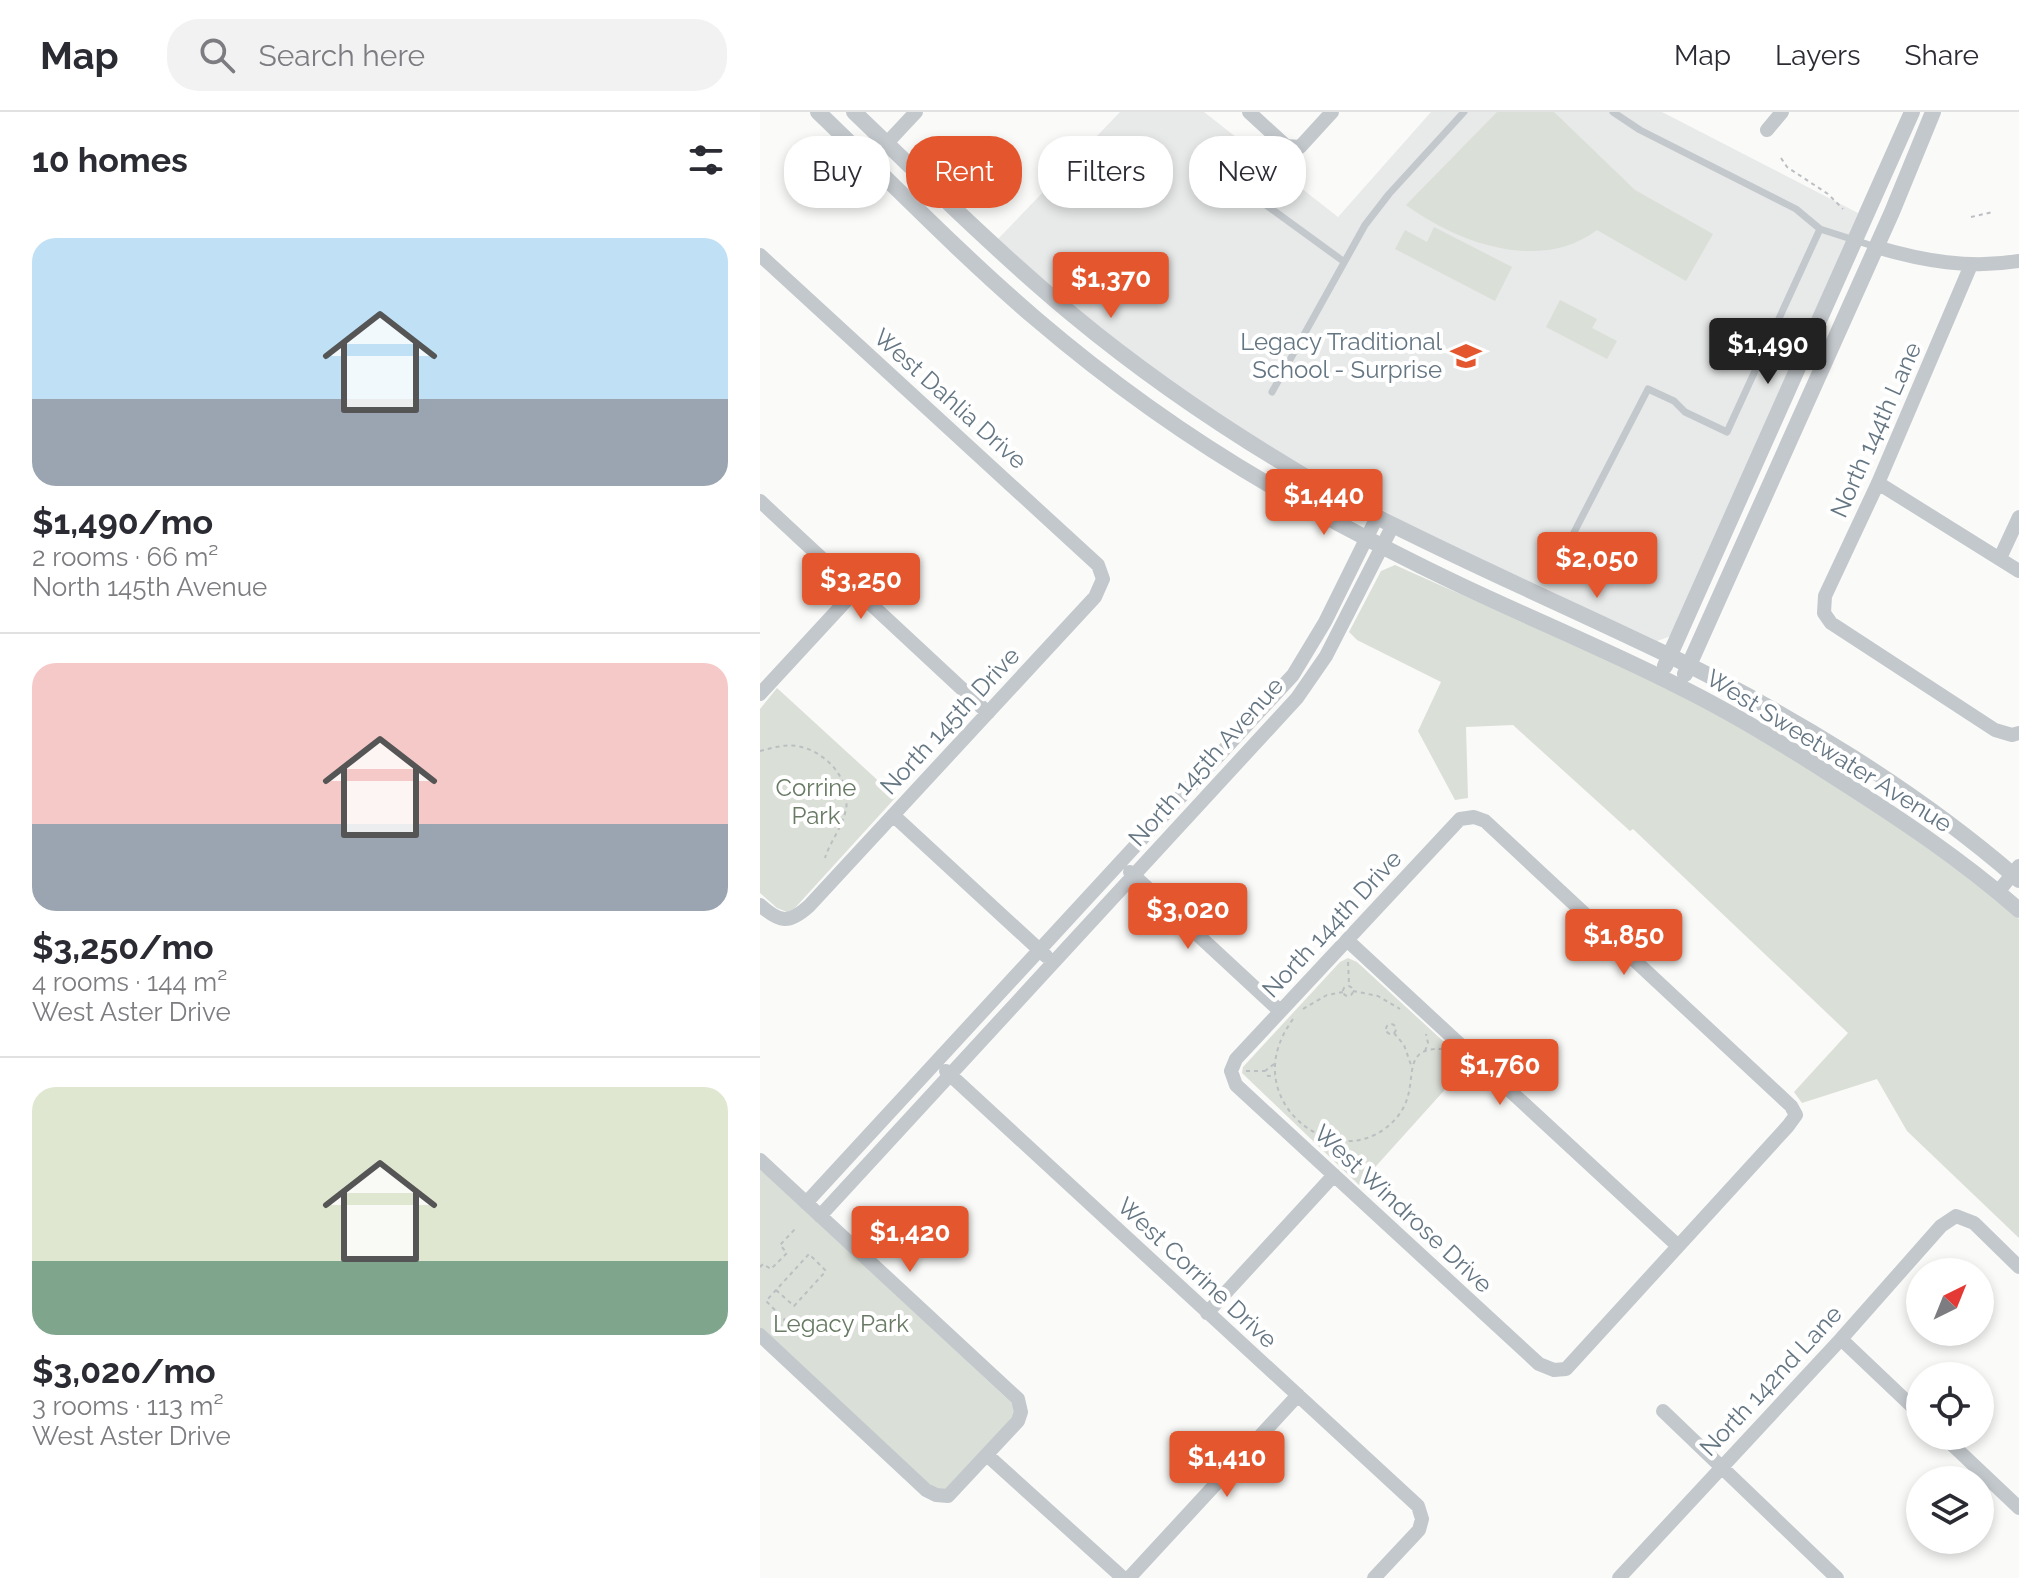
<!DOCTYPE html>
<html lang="en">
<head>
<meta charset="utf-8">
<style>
	:root { --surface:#fff; --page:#f2f2f3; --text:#2b2b33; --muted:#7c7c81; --line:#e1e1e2; --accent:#e4572e }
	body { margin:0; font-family:Raleway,sans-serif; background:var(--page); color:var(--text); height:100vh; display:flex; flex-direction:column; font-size:30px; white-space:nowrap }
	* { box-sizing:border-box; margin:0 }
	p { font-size:26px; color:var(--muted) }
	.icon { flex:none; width:44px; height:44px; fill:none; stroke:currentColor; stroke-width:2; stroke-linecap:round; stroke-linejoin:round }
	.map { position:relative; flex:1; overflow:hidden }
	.details { display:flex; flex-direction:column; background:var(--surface); width:760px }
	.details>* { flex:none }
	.guide { position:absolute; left:24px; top:24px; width:760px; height:72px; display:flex; gap:16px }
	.needle { width:52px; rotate:43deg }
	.controls { position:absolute; left:1146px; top:1146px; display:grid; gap:16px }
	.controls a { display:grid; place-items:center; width:88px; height:88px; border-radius:50%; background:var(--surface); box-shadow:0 4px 12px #0003; font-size:40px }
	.price { position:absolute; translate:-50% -68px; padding:0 18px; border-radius:8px; background:var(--accent); color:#fff; font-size:26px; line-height:52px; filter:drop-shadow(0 2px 4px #0008) }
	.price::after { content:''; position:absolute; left:50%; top:48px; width:24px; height:18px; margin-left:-12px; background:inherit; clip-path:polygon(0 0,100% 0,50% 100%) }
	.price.active { background:#222; color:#fff }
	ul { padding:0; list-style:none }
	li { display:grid; align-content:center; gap:16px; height:424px; padding:0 32px }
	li+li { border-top:2px solid var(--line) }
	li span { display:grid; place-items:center; height:248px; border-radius:24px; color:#555 }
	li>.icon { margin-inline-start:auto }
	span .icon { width:144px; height:144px; fill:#fffc; stroke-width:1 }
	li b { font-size:34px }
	h2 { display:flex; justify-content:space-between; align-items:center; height:96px; padding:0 32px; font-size:34px }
	.tag { padding:0 28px; border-radius:32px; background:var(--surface); box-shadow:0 4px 12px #0003; font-size:28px; line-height:72px }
	.tag.active { background:var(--accent); color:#fff }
	header { display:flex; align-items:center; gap:48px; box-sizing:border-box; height:112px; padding:0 40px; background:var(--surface); border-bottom:2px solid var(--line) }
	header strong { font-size:38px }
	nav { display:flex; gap:44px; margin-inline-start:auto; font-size:28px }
	.search { width:560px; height:72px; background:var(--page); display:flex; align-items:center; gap:20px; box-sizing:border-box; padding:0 28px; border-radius:32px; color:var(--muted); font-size:30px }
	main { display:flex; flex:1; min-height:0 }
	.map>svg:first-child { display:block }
	.built { fill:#e8e9e9 }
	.green { fill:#dadfd7 }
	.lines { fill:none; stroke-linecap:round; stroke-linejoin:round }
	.path { stroke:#bbbfc2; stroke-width:2; stroke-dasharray:4 4; stroke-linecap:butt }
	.service { stroke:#c3c8cc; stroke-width:7 }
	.minor { stroke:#c3c8cc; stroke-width:14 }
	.tertiary { stroke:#c3c8cc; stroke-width:16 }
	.labels { text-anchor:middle; stroke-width:8; stroke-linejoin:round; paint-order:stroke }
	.poi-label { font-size:24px; fill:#657683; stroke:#fff; text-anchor:end }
	.street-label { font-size:24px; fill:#657683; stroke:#fff }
	.park-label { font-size:24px; fill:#687a64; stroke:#fff }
</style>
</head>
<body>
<header>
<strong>Map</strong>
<div class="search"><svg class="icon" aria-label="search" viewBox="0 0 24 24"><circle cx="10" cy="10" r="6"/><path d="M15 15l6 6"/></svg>Search here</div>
<nav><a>Map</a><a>Layers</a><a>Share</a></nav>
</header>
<main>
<section class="details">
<h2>10 homes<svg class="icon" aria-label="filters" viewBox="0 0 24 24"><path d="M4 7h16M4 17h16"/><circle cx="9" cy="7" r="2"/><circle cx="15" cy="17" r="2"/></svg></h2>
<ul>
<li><span style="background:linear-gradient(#bfe0f5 65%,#9aa5b1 0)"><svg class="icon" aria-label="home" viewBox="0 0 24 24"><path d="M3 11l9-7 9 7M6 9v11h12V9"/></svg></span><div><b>$1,490/mo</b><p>2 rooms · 66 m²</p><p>North 145th Avenue</p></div></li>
<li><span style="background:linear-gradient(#f6c9c9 65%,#9aa5b1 0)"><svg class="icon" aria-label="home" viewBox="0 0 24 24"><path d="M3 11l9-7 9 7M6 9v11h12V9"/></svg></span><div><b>$3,250/mo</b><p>4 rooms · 144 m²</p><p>West Aster Drive</p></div></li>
<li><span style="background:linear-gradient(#dfe7d0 70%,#7fa58c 0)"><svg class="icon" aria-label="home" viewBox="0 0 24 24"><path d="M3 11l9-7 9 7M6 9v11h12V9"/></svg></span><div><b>$3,020/mo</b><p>3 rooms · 113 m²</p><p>West Aster Drive</p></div></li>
</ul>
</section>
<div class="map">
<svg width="1259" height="1466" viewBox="0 0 1259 1466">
	<rect width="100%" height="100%" fill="#fafaf8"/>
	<!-- built -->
	<path class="built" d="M360,0H444L578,105L671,0H902L1098,101L911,524L897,529L887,524L655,416L504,332L403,265L287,172L238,127Z"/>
	<!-- green -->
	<path class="green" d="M737,0H794L875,78L953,122L926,169L837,118C780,161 698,131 646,93Z
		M674,115L752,155L735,189L635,137L645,118L667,130Z
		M800,188L837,207L832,216L857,229L847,247L786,215Z
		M635,453L906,574L1085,676L1223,776L1259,807V1126L1147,1019L1117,967L1042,991L1034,980L1088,921L873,717L870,719L753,613L706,615L708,686L695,688L658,619L681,570L597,528L589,520L621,459Z
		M17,576L136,685L34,797L27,800L17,796L0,781V597Z
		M588,846L597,850L708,952L599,1073L482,961L483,955L580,850Z
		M0,1056L255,1294V1308L186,1381L173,1378L0,1218Z"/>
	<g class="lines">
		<!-- path -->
		<path class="path" d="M1021,46L1027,55L1068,82L1083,97
			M1211,105L1233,100
			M0,639C12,636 24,632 37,634C67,639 94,670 85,701C81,717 70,730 65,746
			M588,850L589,872
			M583 879a5 5 0 1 1 10 0a5 5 0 1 1-10 0Z
			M593,879L618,884L640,897
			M543,897L567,883L583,880
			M533,907C523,921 516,936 515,953C512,1008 577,1050 623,1018C633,1011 642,1001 646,990C656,965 643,935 682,937
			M626 917a5 5 0 1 1 10 0a5 5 0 1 1-10 0Z
			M634,921L644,933L651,953
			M665,939L668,931L666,922
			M514,952L505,959L508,964H515
			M486,959H505
			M570,1037L572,1030
			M0,1155L3,1152L11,1157L27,1141L20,1133L36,1116
			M16,1178L34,1194L66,1159L49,1142L6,1189L25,1208L17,1217"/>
		<!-- service -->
		<path class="service" d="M853,0L880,18L1036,97L1060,117L1116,135
			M440,45L583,149
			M512,280L605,113L629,82L704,0
			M808,432L888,277L914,289L925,300L967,320L1060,117"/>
		<!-- minor -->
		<path class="minor" d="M489,0L526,34L540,35L572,0
			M1007,18L1022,0
			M127,31L156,0
			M1116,135C1163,149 1210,157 1259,149
			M0,143L338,453L343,467L335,485L49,794C29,812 20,811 0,793
			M1211,153L1118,371L1065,484L1064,501L1071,511L1235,618L1252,623L1259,621
			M1118,371L1259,459
			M0,389L228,601
			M1240,446L1259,405
			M0,582L96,478
			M133,703L286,844
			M714,705L725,709L1031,994L1036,1003L1028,1014L806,1257L794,1258L779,1252L476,973L471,959L476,947L700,707Z
			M370,760L520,899
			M1238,780L1259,754
			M587,828L918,1134
			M186,959L658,1394L662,1407L659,1418L614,1466
			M0,1048L258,1287L261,1300L258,1309L188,1384L176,1383L166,1378L0,1223
			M46,1091L533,563L565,510L617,405
			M60,1104L537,586L566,544L633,413
			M447,1201L574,1063
			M1081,1227L1160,1302
			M903,1299L1077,1466
			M1183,1324L1259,1396
			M227,1343L363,1466
			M369,1466L538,1283
			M859,1466L1081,1227L1181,1114L1196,1104L1214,1111L1259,1155"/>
		<!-- tertiary -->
		<path class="tertiary" d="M58,0C130,69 199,141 275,206C352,272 437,332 525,382C582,414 641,445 700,473C772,507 847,538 918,574C973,601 1025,633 1076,666C1139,706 1202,748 1259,798
			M94,0C166,69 237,140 313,203C407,281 510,347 617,405C713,454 811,496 908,543C1030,602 1157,679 1259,768
			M905,554L1152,0
			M925,562L1132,100L1173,0"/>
	</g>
	<!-- icons -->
	<defs>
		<g id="school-bare" transform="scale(2.4)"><path d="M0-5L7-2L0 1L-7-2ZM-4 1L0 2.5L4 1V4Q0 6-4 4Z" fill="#e4572e" stroke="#fff" stroke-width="2.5" paint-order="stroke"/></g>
	</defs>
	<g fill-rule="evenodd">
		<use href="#school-bare" x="706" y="244"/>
	</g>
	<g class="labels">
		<!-- poi labels -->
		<g class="poi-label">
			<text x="682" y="238">Legacy Traditional<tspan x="682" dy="28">School - Surprise</tspan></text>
		</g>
		<!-- street labels -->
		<g class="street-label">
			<text transform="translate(190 287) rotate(42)" y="8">West Dahlia Drive</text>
			<text transform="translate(1116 318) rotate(-66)" y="8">North 144th Lane</text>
			<text transform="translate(190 609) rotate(-47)" y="8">North 145th Drive</text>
			<text transform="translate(1069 639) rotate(32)" y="8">West Sweetwater Avenue</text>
			<text transform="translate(446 650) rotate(-48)" y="8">North 145th Avenue</text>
			<text transform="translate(572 812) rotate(-47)" y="8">North 144th Drive</text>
			<text transform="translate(643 1097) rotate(43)" y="8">West Windrose Drive</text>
			<text transform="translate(437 1161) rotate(43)" y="8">West Corrine Drive</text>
			<text transform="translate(1011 1269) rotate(-47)" y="8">North 142nd Lane</text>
		</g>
		<!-- park labels -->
		<g class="park-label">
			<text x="56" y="684">Corrine<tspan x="56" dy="28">Park</tspan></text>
			<text x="81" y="1220">Legacy Park</text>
		</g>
	</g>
</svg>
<div class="controls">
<a><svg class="needle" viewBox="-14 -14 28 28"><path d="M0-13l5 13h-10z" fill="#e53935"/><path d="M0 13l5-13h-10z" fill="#7c7c81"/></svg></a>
<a><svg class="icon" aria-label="locate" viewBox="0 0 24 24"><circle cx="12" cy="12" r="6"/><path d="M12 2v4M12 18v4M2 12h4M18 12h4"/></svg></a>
<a><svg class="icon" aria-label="layers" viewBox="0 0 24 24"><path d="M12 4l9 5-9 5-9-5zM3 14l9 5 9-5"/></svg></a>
</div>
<b class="price" style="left:351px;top:208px">$1,370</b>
<b class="price active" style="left:1008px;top:274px">$1,490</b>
<b class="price" style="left:564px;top:425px">$1,440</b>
<b class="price" style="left:837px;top:488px">$2,050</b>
<b class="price" style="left:101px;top:509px">$3,250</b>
<b class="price" style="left:428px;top:839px">$3,020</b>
<b class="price" style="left:864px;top:865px">$1,850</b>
<b class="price" style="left:740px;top:995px">$1,760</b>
<b class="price" style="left:150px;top:1162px">$1,420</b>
<b class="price" style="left:467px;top:1387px">$1,410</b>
<div class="guide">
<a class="tag">Buy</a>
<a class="tag active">Rent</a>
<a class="tag">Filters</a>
<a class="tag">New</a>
</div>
</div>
</main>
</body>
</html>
